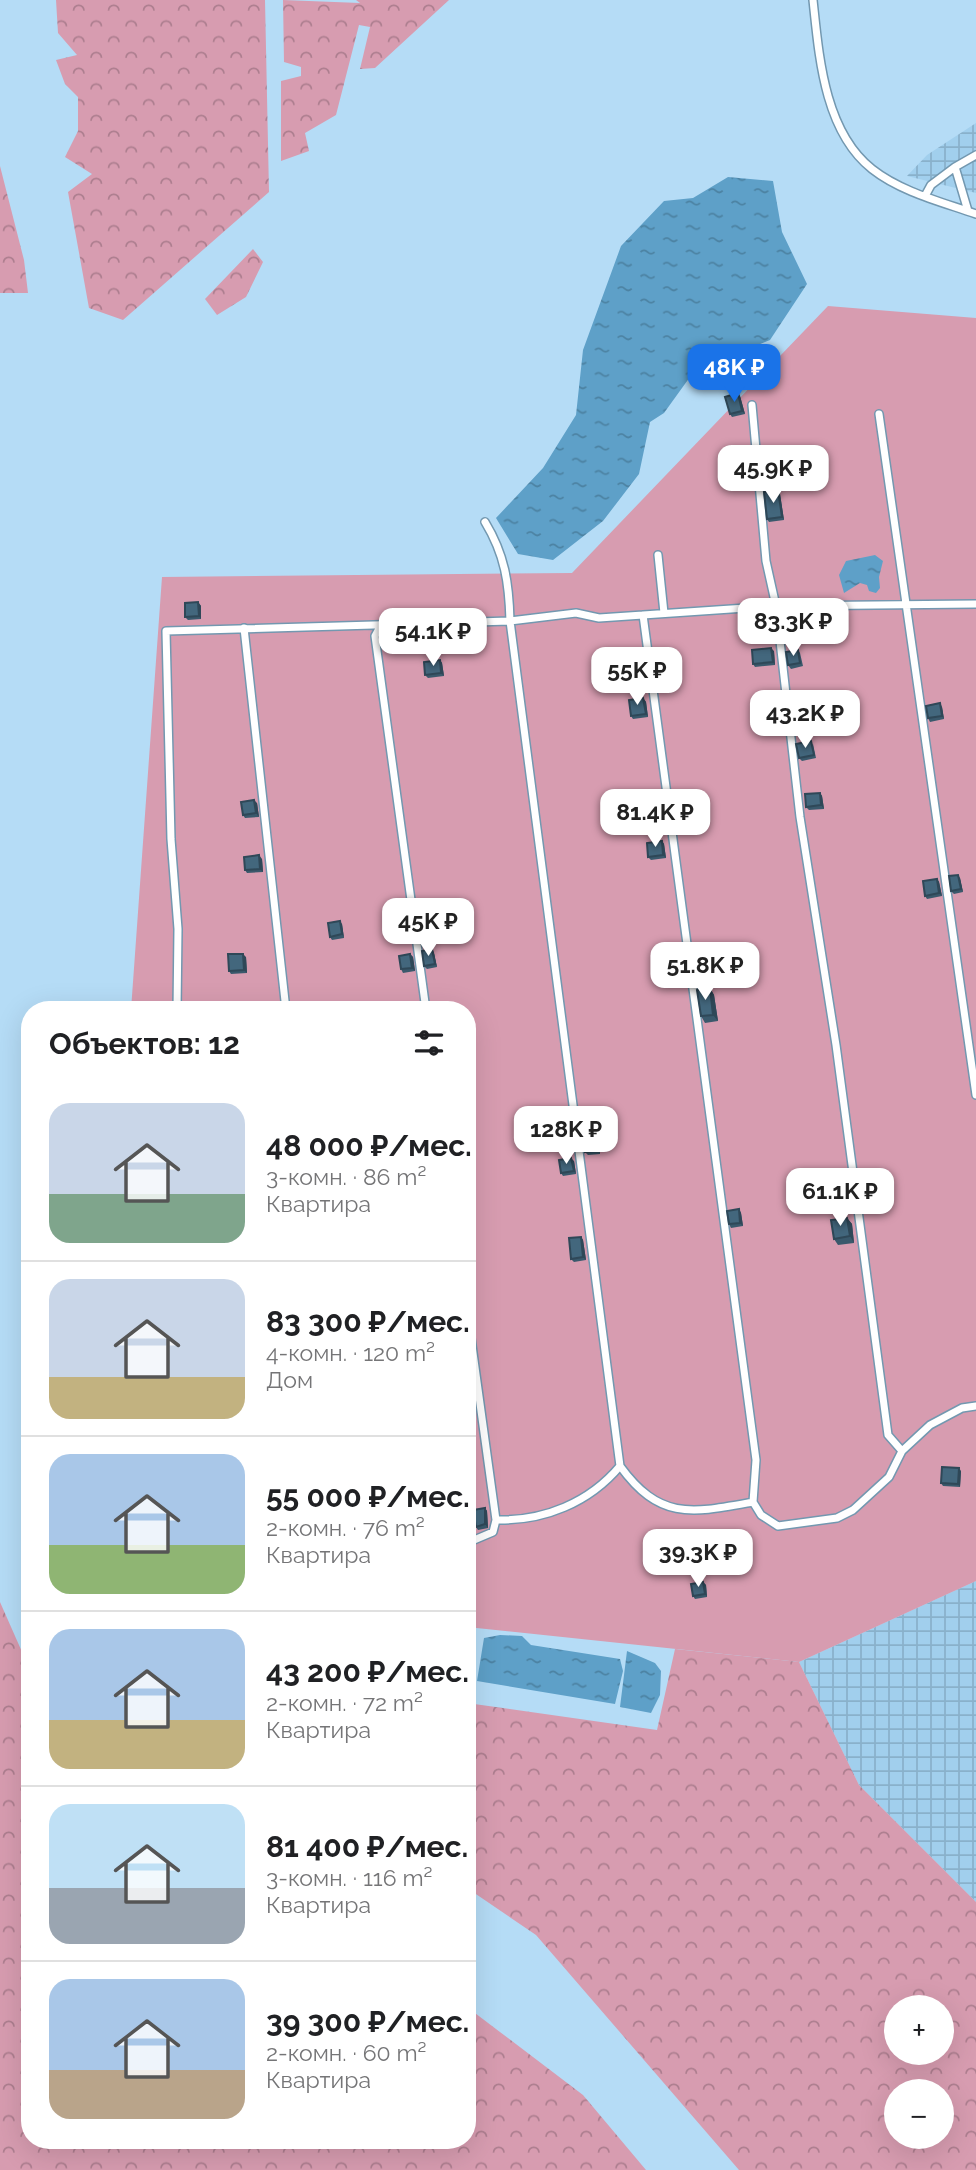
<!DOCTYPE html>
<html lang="ru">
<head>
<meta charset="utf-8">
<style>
	:root { --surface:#fff; --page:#f2f2f2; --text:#202124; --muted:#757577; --line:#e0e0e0; --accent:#1a73e8 }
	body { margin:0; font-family:Raleway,sans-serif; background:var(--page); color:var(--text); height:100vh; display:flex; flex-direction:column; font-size:26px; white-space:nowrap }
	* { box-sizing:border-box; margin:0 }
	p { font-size:23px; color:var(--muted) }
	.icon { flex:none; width:38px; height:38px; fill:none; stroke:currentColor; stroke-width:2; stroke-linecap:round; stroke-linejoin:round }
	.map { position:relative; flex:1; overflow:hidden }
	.sheet { position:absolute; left:21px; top:1001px; width:455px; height:1148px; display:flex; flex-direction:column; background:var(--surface); border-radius:28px; box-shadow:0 7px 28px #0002 }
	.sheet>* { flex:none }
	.buttons { position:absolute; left:884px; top:1995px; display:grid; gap:14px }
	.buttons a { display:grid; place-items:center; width:70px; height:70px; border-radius:50%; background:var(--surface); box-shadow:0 7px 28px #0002; font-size:35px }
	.price { position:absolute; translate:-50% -60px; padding:0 16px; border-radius:14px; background:#fff; color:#222; font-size:23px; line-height:46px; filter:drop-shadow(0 2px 4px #0008) }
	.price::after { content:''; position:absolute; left:50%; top:42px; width:21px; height:16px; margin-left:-10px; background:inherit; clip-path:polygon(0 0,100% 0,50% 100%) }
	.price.current { background:var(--accent); color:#fff }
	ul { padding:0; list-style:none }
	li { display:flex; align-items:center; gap:21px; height:175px; padding:0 28px }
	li+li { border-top:2px solid var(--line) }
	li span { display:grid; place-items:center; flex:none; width:196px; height:140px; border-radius:21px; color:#555 }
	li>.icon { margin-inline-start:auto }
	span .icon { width:84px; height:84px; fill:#fffc; stroke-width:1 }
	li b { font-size:30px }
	h2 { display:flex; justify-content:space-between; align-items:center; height:84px; padding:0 28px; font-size:30px }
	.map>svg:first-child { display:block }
	.industrial { fill:url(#industrial-grid) }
	.green { fill:#d79cb0 }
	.forest { fill:url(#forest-crowns); fill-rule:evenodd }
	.water { fill:url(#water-ripples) }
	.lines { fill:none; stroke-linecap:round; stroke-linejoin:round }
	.lane-casing { stroke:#7398b0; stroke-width:10 }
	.lane { stroke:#fff; stroke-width:7 }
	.wall { fill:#3a596c }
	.shaded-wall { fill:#2f4858 }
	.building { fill:#43677d; stroke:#2f4858; stroke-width:2 }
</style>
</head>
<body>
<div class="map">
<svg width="976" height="2170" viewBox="0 0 976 2170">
	<defs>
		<pattern id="industrial-grid" width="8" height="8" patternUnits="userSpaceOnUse" patternTransform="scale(1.75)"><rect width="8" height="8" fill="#a1cfed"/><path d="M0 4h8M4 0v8" fill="none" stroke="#89b1cb"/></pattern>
		<pattern id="forest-crowns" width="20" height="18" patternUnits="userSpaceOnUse" patternTransform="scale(1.75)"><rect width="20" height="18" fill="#d79cb0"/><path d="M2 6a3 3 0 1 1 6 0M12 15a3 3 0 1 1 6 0" fill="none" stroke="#ad7e8f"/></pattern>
		<pattern id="water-ripples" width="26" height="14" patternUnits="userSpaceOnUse" patternTransform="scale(1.75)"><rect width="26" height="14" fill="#5ea0c8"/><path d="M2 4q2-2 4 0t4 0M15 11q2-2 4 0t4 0" fill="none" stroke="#4c82a2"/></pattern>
	</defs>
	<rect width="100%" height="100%" fill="#b5dcf6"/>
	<!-- industrial -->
	<path class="industrial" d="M976,123V193L907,176L927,155Z
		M976,1581V1902L859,1785L799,1662Z"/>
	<!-- green -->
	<path class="green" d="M828,306L976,318V1581L799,1662L467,1627V1010H131L162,577L572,573Z"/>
	<!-- forest -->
	<path class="forest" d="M56,0H265L269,192L123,320L89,308L68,192L92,174L65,157L78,131V97L65,84L56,60L77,55L58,33Z
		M283,0L360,3L356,0H449L375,68L360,69L370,27L359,25L336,115L305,133L309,151L281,161V81L301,76V67L284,62Z
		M0,166L24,260L28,293H0Z
		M253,249L263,262L246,297L217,315L205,299Z
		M0,1602L30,1670V2140H467V2007L583,2095L646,2170H0Z
		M675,1649L799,1662L859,1785L976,1902V2170H739L536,1935L467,1888V1703L657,1730ZM942,2007V2053H896V2007ZM942,2091V2137H896V2091Z"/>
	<!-- water -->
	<path class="water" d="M728,177L773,181L782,232L807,284L770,340L695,370L664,413L650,422L639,474L603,521L553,560L518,554L496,518L543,468L576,415L583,350L621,246L664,201L693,198Z
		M875,555L883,561L879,577L880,588L876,593L869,591L867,585L860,583L844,593L839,575L846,561Z
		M500,1635L522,1636L531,1645L620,1659L623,1671L615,1704L477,1681L484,1638Z
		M627,1651L655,1663L661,1671L660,1695L651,1713L620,1707Z"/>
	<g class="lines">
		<!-- lane casing -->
		<g class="lane-casing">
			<path id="lane" d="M813,0C819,56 824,131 872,169C901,192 942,202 976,214
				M925,196L931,185L955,167
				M968,211L955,167L976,155
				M752,405L766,561L776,606L800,817L836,1045L888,1435L902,1451
				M879,414L976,1095
				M485,522C505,555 509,583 510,621L620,1466
				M658,555L664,613
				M643,615L756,1460L753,1502
				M381,625L375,636L426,1010
				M244,628L286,1010
				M177,1010L178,929L171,839L166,631L510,621L576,613L599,618L776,606L976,604
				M467,1309L496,1520
				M467,1543L493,1532L496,1520C544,1521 589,1503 620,1466C660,1521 692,1513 753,1502L761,1515L778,1526L837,1518L853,1510L889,1477L902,1451L930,1425L962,1408L976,1406"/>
		</g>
		<!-- lane -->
		<use href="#lane" class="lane"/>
	</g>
	<!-- wall -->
	<path class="wall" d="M740,396L745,414L732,417L730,414Z
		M778,490L780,494L784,520L769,522L767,519Z
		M198,602L201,606V619L188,620L185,617Z
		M798,650L800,653L803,666L791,669L788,665Z
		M774,651L775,665L755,667L753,664Z
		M440,660L442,663L444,676L428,678L425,675Z
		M643,698L646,702L648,717L633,719L631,716Z
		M942,707L944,719L930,722L928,718Z
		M813,744L816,758L802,761L799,758Z
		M820,793L822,796L824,809L809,810L806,807Z
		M257,803L259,817L245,818L243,815Z
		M662,841L664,844L666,858L651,860L648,857Z
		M262,859L263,872L247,873L245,870Z
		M960,878L963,892L954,894L951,891Z
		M937,879L939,882L942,896L927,899L925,896Z
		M342,924L344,938L332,940L330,937Z
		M432,949L434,953L437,967L427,969L424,966Z
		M410,954L413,957L415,971L403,973L401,969Z
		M246,957L247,973L231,974L229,971Z
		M710,988L714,995L718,1021L705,1023L701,1016Z
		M599,1142L600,1154L588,1155L585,1152Z
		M574,1161L576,1174L563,1176L561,1173Z
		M739,1209L741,1213L743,1226L731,1228L729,1224Z
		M847,1218L852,1224L854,1243L838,1245L834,1239Z
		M581,1237L583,1240L586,1260L574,1262L571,1259Z
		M961,1471L960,1487L943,1486L941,1483Z
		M485,1508L487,1511L488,1528L478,1530L476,1527Z
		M703,1582L706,1585L707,1597L695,1599L693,1596Z"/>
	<!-- shaded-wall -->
	<path class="shaded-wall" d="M738,393L740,396L745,414L742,411Z
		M778,490L780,494L784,520L782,517Z
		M198,602L201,606V619L199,616Z
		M771,648L774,651L775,665L773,662Z
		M440,660L442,663L444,676L441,673Z
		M643,698L646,702L648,717L646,714Z
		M940,703L942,707L944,719L942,716Z
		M820,793L822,796L824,809L821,805Z
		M254,800L257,803L259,817L256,813Z
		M662,841L664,844L666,858L663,855Z
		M259,855L262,859L263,872L260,869Z
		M958,875L960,878L963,892L961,889Z
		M937,879L939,882L942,896L939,893Z
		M340,921L342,924L344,938L342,934Z
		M432,949L434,953L437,967L435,964Z
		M243,954L246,957L247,973L244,970Z
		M410,954L413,957L415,971L412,968Z
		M710,988L714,995L718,1021L713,1015Z
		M597,1138L599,1142L600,1154L598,1150Z
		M571,1158L574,1161L576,1174L574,1171Z
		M739,1209L741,1213L743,1226L740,1223Z
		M847,1218L852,1224L854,1243L850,1236Z
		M581,1237L583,1240L586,1260L583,1257Z
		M469,1380L471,1384L473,1398L471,1395Z
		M959,1468L961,1471L960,1487L958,1484Z
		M485,1508L487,1511L488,1528L485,1524Z
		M703,1582L706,1585L707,1597L705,1594Z"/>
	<!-- building -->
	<path class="building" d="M738,393L742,411L730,414L725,397Z
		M778,490L782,517L767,519L764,492Z
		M198,602L199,616L185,617V603Z
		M771,648L773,662L753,664L752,650Z
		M798,650L800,663L788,665L786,652Z
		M440,660L441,673L425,675L424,662Z
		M643,698L646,714L631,716L629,700Z
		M940,703L942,716L928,718L926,706Z
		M811,741L814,755L799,758L796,744Z
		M820,793L821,805L806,807L805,794Z
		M254,800L256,813L243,815L241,802Z
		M662,841L663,855L648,857L647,843Z
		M259,855L260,869L245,870L244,857Z
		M958,875L961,889L951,891L949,876Z
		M937,879L939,893L925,896L923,881Z
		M340,921L342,934L330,937L328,923Z
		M432,949L435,964L424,966L422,951Z
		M228,954H243L244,970L229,971Z
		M410,954L412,968L401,969L399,956Z
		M710,988L713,1015L701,1016L697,990Z
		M597,1138L598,1150L585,1152L584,1139Z
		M571,1158L574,1171L561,1173L559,1160Z
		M739,1209L740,1223L729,1224L727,1211Z
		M847,1218L850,1236L834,1239L831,1220Z
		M581,1237L583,1257L571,1259L569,1238Z
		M469,1380L471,1395H467V1381Z
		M942,1467L959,1468L958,1484L941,1483Z
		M485,1508V1524L476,1527L473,1510Z
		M703,1582L705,1594L693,1596L691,1584Z"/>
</svg>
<div class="buttons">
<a>+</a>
<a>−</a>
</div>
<b class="price current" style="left:734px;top:404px">48K ₽</b>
<b class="price" style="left:773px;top:505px">45.9K ₽</b>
<b class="price" style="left:793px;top:658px">83.3K ₽</b>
<b class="price" style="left:433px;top:668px">54.1K ₽</b>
<b class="price" style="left:637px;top:707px">55K ₽</b>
<b class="price" style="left:805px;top:750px">43.2K ₽</b>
<b class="price" style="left:655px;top:849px">81.4K ₽</b>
<b class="price" style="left:428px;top:958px">45K ₽</b>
<b class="price" style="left:705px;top:1002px">51.8K ₽</b>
<b class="price" style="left:566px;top:1166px">128K ₽</b>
<b class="price" style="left:840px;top:1228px">61.1K ₽</b>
<b class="price" style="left:698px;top:1589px">39.3K ₽</b>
<section class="sheet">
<h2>Объектов: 12<svg class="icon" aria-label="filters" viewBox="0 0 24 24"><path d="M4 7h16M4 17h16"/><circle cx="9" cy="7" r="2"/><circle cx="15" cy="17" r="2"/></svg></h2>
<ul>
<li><span style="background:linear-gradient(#c9d6e8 65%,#7fa58c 0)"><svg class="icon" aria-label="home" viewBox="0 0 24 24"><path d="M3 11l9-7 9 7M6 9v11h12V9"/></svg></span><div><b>48 000 ₽/мес.</b><p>3-комн. · 86 m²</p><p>Квартира</p></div></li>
<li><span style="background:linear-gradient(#c9d6e8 70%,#c2b280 0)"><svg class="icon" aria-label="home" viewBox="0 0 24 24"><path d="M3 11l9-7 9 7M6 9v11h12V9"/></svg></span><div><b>83 300 ₽/мес.</b><p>4-комн. · 120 m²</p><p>Дом</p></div></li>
<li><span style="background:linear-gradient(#a9c7e8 65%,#8fb573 0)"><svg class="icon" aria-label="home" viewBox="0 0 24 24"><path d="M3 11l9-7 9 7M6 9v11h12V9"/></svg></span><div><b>55 000 ₽/мес.</b><p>2-комн. · 76 m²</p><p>Квартира</p></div></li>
<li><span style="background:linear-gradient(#a9c7e8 65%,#c2b280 0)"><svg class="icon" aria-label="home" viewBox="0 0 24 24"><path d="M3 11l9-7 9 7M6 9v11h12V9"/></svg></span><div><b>43 200 ₽/мес.</b><p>2-комн. · 72 m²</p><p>Квартира</p></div></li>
<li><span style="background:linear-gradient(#bfe0f5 60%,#9aa5b1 0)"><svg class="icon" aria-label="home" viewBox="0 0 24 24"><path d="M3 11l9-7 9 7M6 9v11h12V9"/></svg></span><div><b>81 400 ₽/мес.</b><p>3-комн. · 116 m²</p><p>Квартира</p></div></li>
<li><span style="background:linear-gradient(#a9c7e8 65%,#b9a48a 0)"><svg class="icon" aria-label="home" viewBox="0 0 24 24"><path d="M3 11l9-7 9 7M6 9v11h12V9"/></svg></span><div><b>39 300 ₽/мес.</b><p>2-комн. · 60 m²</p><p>Квартира</p></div></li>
</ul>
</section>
</div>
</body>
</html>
